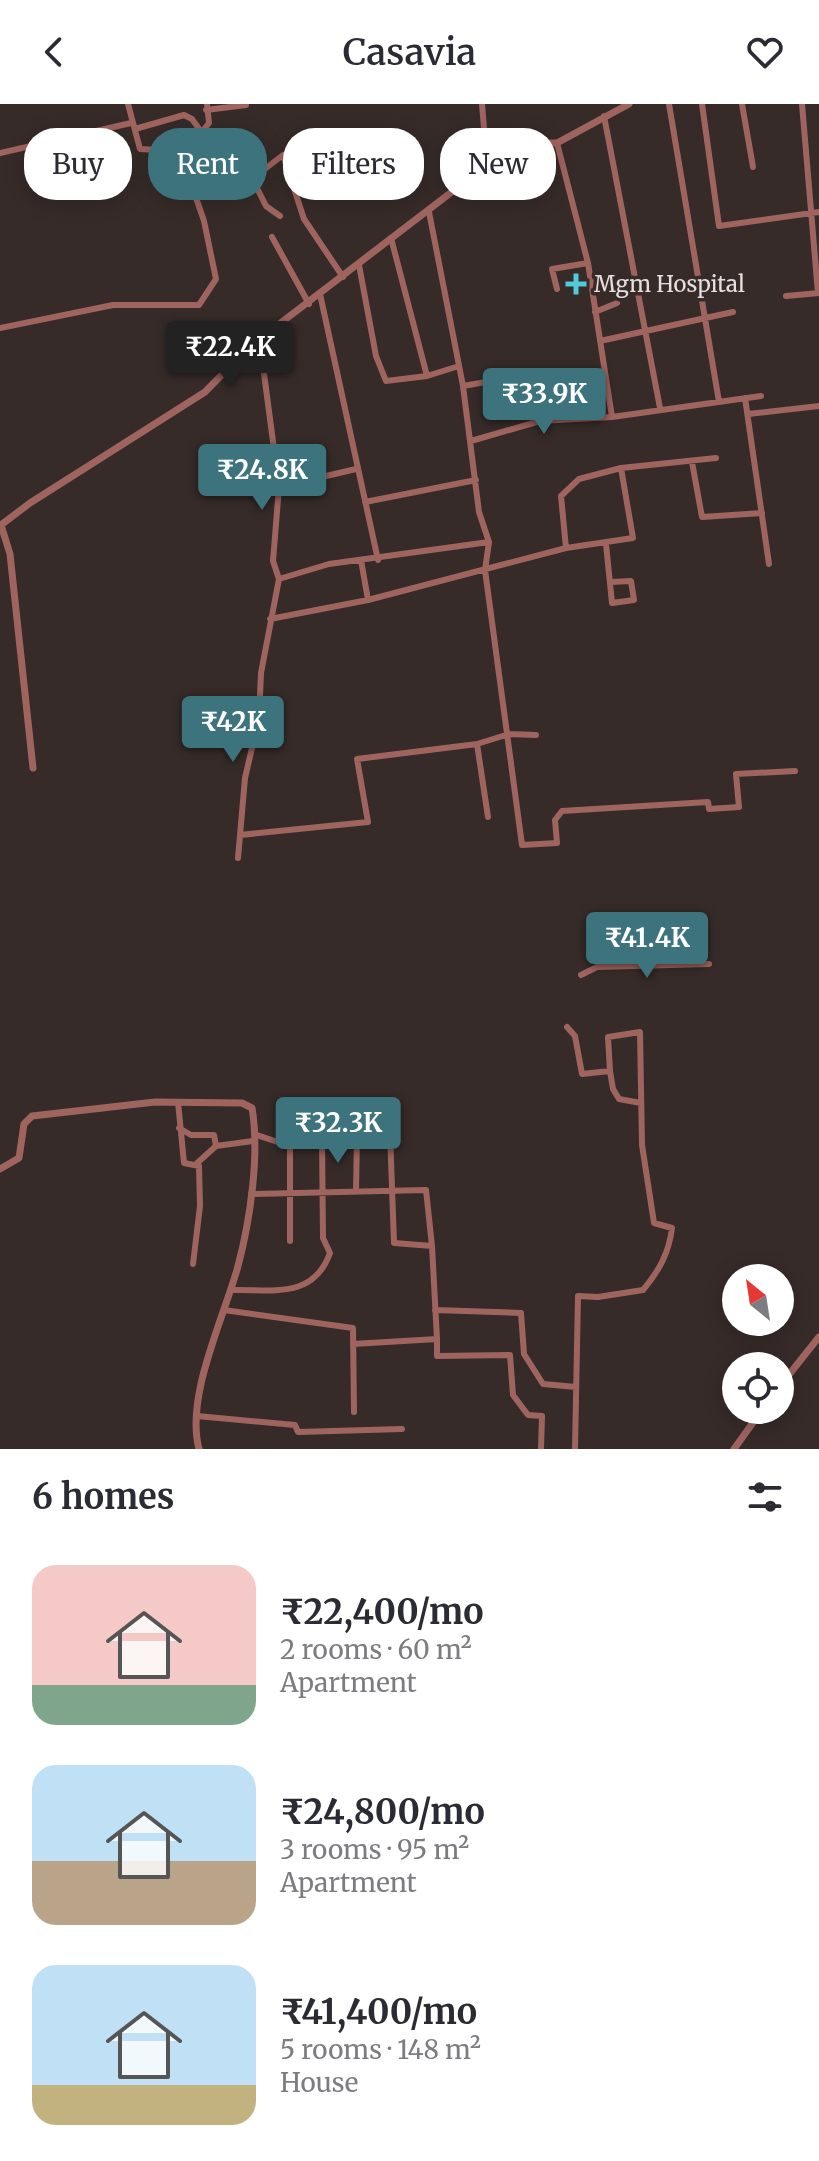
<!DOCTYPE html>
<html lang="en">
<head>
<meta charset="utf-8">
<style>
	:root { --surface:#fff; --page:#f2f2f3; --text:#2b2b33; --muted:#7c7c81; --accent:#3d737d }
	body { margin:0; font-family:Merriweather,serif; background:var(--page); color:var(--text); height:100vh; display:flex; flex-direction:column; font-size:30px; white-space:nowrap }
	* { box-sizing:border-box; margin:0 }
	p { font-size:26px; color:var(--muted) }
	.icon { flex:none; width:44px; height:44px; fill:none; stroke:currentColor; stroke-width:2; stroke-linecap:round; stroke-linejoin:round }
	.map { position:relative; height:1345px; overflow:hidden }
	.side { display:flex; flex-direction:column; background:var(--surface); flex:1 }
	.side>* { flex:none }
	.guide { position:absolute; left:24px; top:24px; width:772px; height:72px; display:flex; gap:16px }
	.needle { width:52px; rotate:330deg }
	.buttons { position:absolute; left:722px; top:1160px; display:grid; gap:16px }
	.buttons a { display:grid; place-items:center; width:72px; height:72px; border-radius:50%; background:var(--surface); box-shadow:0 4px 20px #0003; font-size:40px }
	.price { position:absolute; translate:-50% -68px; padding:0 18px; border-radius:8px; background:var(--accent); color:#fff; font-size:26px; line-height:52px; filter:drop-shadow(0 2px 4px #0008) }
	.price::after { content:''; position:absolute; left:50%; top:48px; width:24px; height:18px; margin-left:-12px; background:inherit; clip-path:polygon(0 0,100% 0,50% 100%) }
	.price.on { background:#222; color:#fff }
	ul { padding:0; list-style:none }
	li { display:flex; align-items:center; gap:24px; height:200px; padding:0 32px }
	li span { display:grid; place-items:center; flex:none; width:224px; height:160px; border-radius:24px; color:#555 }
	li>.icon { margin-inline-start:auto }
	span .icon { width:96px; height:96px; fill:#fffc; stroke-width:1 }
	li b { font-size:34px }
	h2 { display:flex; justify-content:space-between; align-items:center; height:96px; padding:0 32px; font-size:34px }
	.pill { padding:0 28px; border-radius:32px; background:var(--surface); box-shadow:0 4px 20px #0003; font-size:28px; line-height:72px }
	.pill.on { background:var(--accent); color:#fff }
	header { display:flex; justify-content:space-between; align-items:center; height:104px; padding:0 32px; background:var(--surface); font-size:36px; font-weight:600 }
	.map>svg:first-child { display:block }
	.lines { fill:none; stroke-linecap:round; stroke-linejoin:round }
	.minor { stroke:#a0645f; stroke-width:6 }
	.tertiary { stroke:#a0645f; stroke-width:7 }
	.poi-dot { fill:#52cbd8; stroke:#362b29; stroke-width:3 }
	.labels { text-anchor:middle; stroke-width:7; stroke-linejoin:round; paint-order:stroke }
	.poi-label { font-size:22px; fill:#e7dfdf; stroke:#362b29; text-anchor:start }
</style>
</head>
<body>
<header><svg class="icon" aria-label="back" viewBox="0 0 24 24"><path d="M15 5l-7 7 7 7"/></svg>Casavia<svg class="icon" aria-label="heart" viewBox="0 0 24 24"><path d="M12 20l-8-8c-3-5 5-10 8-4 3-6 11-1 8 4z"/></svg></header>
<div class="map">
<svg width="819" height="1345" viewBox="0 0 819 1345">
	<rect width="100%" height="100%" fill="#362b29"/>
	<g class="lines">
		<!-- minor -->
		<path class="minor" d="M482,0L485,36L504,60
			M669,0L719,298
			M702,0L719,122L819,108
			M742,0L753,63
			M802,0L818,189
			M206,6L246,1
			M604,12L660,304
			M135,25L184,11L192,15L202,29
			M193,39L209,19L207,0
			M557,39L588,159L612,313L761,292
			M0,49L131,19
			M429,108L463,282L479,408L489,438L485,466L522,741L557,739L555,716L562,707L708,698L709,705L739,703L736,670L795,667
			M280,112L266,102L255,80L261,68L283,51L304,115L343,173
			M272,133L309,200
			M391,134L427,272
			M359,161L376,252L386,277L427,272L459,262
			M557,185L552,165L588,159
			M320,190L378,456
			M786,192L819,189
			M595,208L617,199
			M0,224L113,201H199L216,175L204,117L183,56L193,39L157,46L140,45L128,0
			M600,237L733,208
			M463,282L531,270
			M745,294L769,460
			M748,310L819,302
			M471,337L540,317L612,313
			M692,358L702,413L762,409
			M279,383L356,365
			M365,398L476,376
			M606,440L612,499L634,496L631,477L611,478
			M566,444L561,392L579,375L621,364L716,354
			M361,456L368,496
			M279,475L329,460L489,438
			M270,515L368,496L566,444L633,434L621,364
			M477,640L488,713
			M240,731L368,718L357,655L477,640L509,630L536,631
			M238,754L245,674L259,614L261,569L279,475L273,457L279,383L263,262L248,244
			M694,833L698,860
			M581,871L597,863L709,860
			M567,923L575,932L582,970L610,967L608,933L640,928L642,1041L654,1119L672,1124C669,1149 659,1167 643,1186L598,1193L578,1192L575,1345
			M610,967L613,985L619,995L641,999
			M178,998L184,1059L199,1062L200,1102L193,1160
			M179,1024L191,1031H214L216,1042L195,1061
			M254,1030L290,1042V1137
			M216,1042L253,1037
			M356,1087L357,1032
			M251,1090L426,1086L432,1142L394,1139L390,1028
			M231,1186C272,1185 313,1196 330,1149L323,1134L322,1035
			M224,1206L353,1224L354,1308
			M435,1206L521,1209L524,1250L543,1280L576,1283
			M437,1235V1252L510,1251L513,1291L528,1311L542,1312L541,1345
			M353,1240L437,1235L432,1142
			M197,1312L295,1321L298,1328L402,1325"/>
		<!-- tertiary -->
		<path class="tertiary" d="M33,664L10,450L1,421L30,399L205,288L248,244L470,74L542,39H557L629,0
			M0,1065L19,1054L24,1020L32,1012L155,998L242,999L252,1004C260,1050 250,1117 238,1162C224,1214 185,1292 199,1345
			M780,1282L819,1233
			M734,1345L762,1306"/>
	</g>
	<!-- markers -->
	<path class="poi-dot" d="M572 168h8v8h8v8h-8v8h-8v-8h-8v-8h8z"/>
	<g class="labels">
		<!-- poi labels -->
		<g class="poi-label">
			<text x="594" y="188">Mgm Hospital</text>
		</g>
	</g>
</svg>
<div class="buttons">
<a><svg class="needle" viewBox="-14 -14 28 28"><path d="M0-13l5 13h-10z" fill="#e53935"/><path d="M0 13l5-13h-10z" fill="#7c7c81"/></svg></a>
<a><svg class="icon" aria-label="locate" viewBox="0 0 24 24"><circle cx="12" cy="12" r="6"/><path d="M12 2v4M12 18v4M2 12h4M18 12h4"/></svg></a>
</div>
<b class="price on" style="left:230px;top:285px">₹22.4K</b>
<b class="price" style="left:544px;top:332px">₹33.9K</b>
<b class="price" style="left:262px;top:408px">₹24.8K</b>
<b class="price" style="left:233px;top:660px">₹42K</b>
<b class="price" style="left:647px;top:876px">₹41.4K</b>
<b class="price" style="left:338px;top:1061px">₹32.3K</b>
<div class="guide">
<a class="pill">Buy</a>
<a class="pill on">Rent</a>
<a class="pill">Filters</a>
<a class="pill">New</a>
</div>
</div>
<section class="side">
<h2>6 homes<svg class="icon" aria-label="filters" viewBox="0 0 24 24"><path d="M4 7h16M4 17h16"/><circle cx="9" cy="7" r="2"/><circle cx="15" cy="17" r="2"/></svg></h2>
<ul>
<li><span style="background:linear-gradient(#f6c9c9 75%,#7fa58c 0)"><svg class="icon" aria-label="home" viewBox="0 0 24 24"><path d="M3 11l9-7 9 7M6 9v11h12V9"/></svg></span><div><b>₹22,400/mo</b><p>2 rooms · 60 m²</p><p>Apartment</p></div></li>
<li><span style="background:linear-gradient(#bfe0f5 60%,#b9a48a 0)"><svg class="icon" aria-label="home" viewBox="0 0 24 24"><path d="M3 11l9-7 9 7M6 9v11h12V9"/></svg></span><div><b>₹24,800/mo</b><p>3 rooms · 95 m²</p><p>Apartment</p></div></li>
<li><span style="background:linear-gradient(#bfe0f5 75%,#c2b280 0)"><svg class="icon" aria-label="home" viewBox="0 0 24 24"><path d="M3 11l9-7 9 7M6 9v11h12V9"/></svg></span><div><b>₹41,400/mo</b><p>5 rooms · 148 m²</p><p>House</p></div></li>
</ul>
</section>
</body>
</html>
